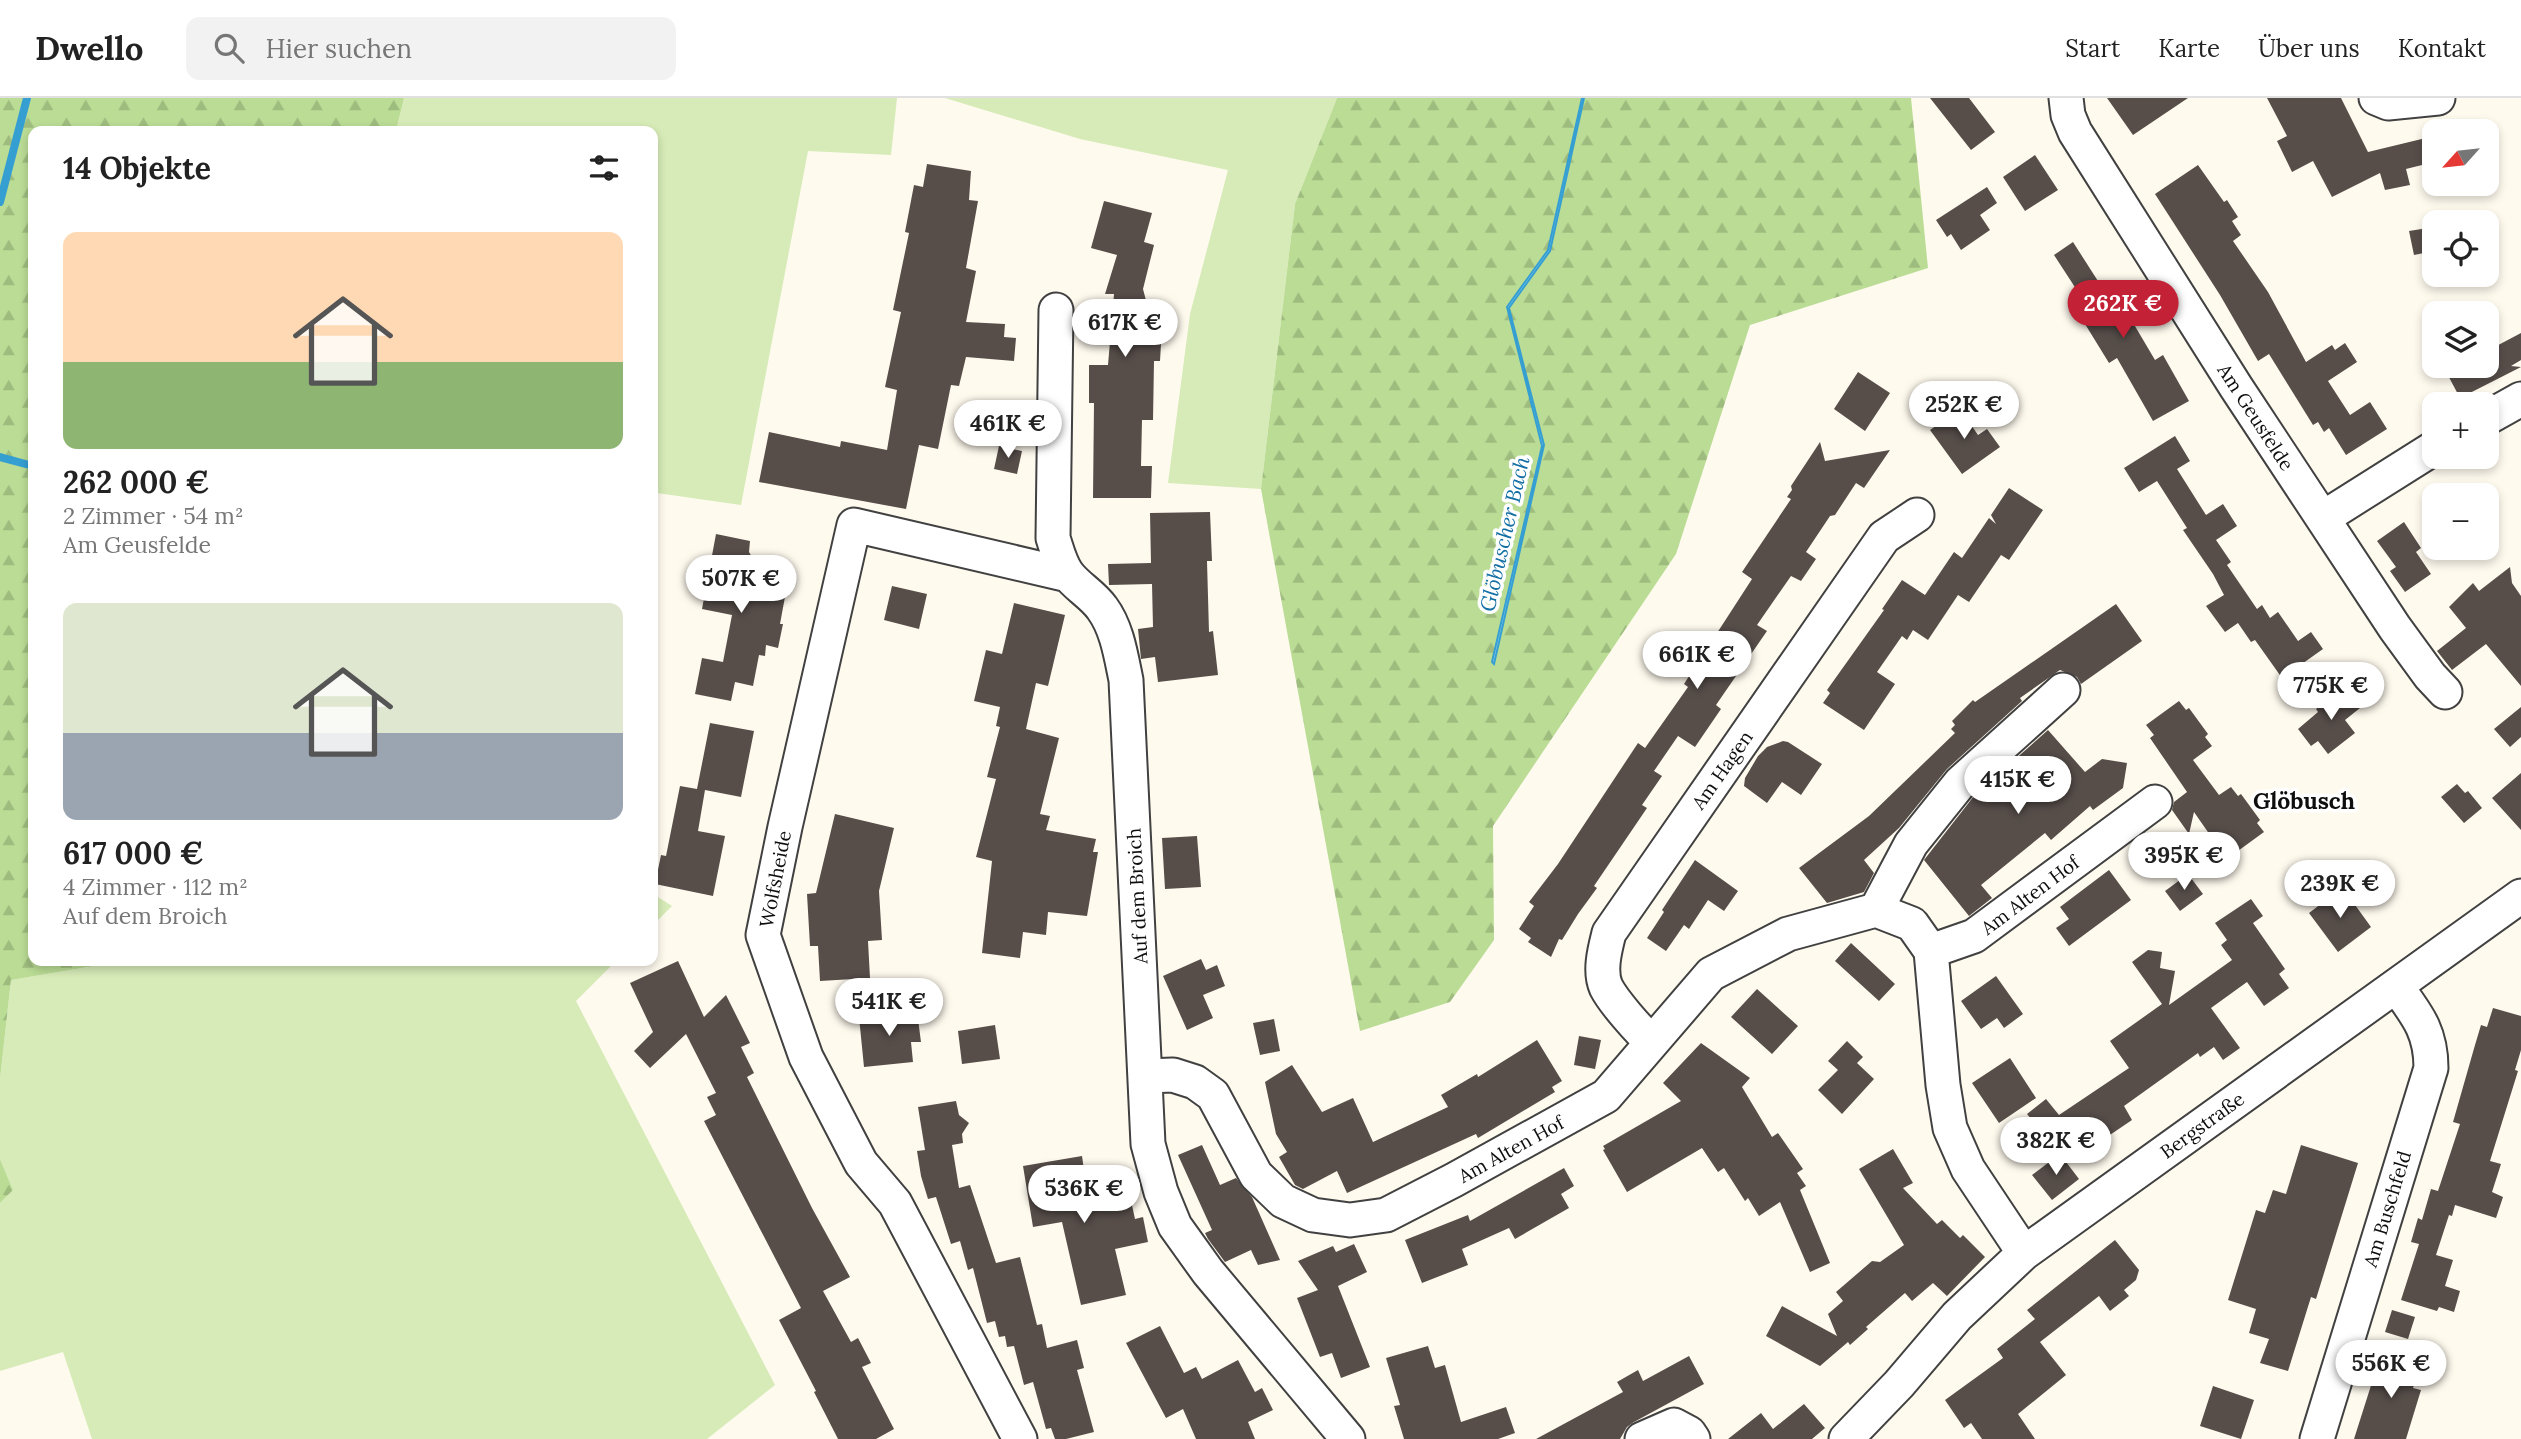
<!DOCTYPE html>
<html lang="de">
<head>
<meta charset="utf-8">
<style>
	:root { --surface:#fff; --page:#f2f2f2; --text:#222; --muted:#767676; --line:#e0e0e0; --accent:#c32135 }
	body { margin:0; font-family:Lora,serif; background:var(--page); color:var(--text); height:100vh; display:flex; flex-direction:column; font-size:26px; white-space:nowrap }
	* { box-sizing:border-box; margin:0 }
	p { font-size:23px; color:var(--muted) }
	.icon { flex:none; width:38px; height:38px; fill:none; stroke:currentColor; stroke-width:2; stroke-linecap:round; stroke-linejoin:round }
	.map { position:relative; flex:1; overflow:hidden }
	.sheet { position:absolute; left:28px; top:28px; width:630px; height:840px; display:flex; flex-direction:column; background:var(--surface); border-radius:14px; box-shadow:0 4px 10px #0003 }
	.sheet>* { flex:none }
	.needle { width:46px; rotate:243deg }
	.tools { position:absolute; left:2422px; top:21px; display:grid; gap:14px }
	.tools a { display:grid; place-items:center; width:77px; height:77px; border-radius:14px; background:var(--surface); box-shadow:0 4px 10px #0003; font-size:35px }
	.price { position:absolute; translate:-50% -60px; padding:0 16px; border-radius:24px; background:#fff; color:#222; font-size:23px; line-height:46px; filter:drop-shadow(0 2px 4px #0008) }
	.price::after { content:''; position:absolute; left:50%; top:42px; width:21px; height:16px; margin-left:-10px; background:inherit; clip-path:polygon(0 0,100% 0,50% 100%) }
	.price.on { background:var(--accent); color:#fff }
	ul { padding:0; list-style:none }
	li { display:grid; align-content:center; gap:14px; height:371px; padding:0 35px }
	li span { display:grid; place-items:center; height:217px; border-radius:14px; color:#555 }
	li>.icon { margin-inline-start:auto }
	span .icon { width:126px; height:126px; fill:#fffc; stroke-width:1 }
	li b { font-size:30px }
	h2 { display:flex; justify-content:space-between; align-items:center; height:84px; padding:0 35px; font-size:30px }
	header { display:flex; align-items:center; gap:42px; box-sizing:border-box; height:98px; padding:0 35px; background:var(--surface); border-bottom:2px solid var(--line) }
	header strong { font-size:33px }
	nav { display:flex; gap:38px; margin-inline-start:auto; font-size:24px }
	.search { width:490px; height:63px; background:var(--page); display:flex; align-items:center; gap:18px; box-sizing:border-box; padding:0 24px; border-radius:14px; color:var(--muted); font-size:26px }
	.map>svg:first-child { display:block }
	.grass { fill:#d6ebb7 }
	.forest { fill:url(#forest-firs) }
	.water { fill:#b1e3f8; stroke:#369fd2; stroke-width:2 }
	.lines { fill:none; stroke-linecap:round; stroke-linejoin:round }
	.stream { stroke:#369fd2; stroke-width:8 }
	.building { fill:#574e4a }
	.minor-casing { stroke:#414141; stroke-width:37 }
	.minor { stroke:#fff; stroke-width:33 }
	.labels { text-anchor:middle; stroke-width:7; stroke-linejoin:round; paint-order:stroke }
	.street-label { font-size:19px; fill:#0e0e0e; stroke:#fff }
	.water-label { font-size:21px; font-style:italic; fill:#136fa4; stroke:#fff }
	.quarter-label { font-size:23px; font-weight:bold; fill:#0e0e0e; stroke:#fff }
</style>
</head>
<body>
<header>
<strong>Dwello</strong>
<div class="search"><svg class="icon" aria-label="search" viewBox="0 0 24 24"><circle cx="10" cy="10" r="6"/><path d="M15 15l6 6"/></svg>Hier suchen</div>
<nav><a>Start</a><a>Karte</a><a>Über uns</a><a>Kontakt</a></nav>
</header>
<div class="map">
<svg width="2521" height="1341" viewBox="0 0 2521 1341">
	<defs>
		<pattern id="forest-firs" width="22" height="20" patternUnits="userSpaceOnUse" patternTransform="scale(1.75)"><rect width="22" height="20" fill="#badc95"/><path d="M5 1l3.5 6h-7zM16 11l3.5 6h-7z" fill="#9fbc7f"/></pattern>
	</defs>
	<rect width="100%" height="100%" fill="#fffaee"/>
	<!-- grass -->
	<path class="grass" d="M404,0H897L891,57L808,53L741,407L657,395L653,430V33H396Z
		M945,0H1337L1295,106L1261,391L1168,385L1190,216L1228,72L1080,41Z
		M653,796L672,808L653,827Z
		M124,863H616L576,903L775,1287L707,1341H92L63,1254L0,1273V1105L13,1092L0,1061V981L11,882Z"/>
	<!-- forest -->
	<path class="forest" d="M0,0H404L396,33H33V863H124L11,882L0,981Z
		M1337,0H1911L1928,170L1750,227L1676,456L1493,728L1494,842L1450,904L1360,933L1261,391L1295,106Z
		M0,1061L13,1092L0,1105Z"/>
	<!-- water -->
	<path class="water" d="M1582,0H1584L1550,153L1509,210L1544,347L1494,566L1492,564L1542,348L1507,209L1548,152Z"/>
	<g class="lines">
		<!-- stream -->
		<path class="stream" d="M0,104L27,0
			M0,359L33,368"/>
	</g>
	<!-- building -->
	<path class="building" d="M1930,0H1969L1995,34L1971,52Z
		M2107,0H2188L2133,37Z
		M2267,0H2341L2368,54L2430,39L2434,64L2406,71L2410,87L2385,92L2380,75L2332,99L2313,63L2292,74L2277,43L2287,38Z
		M2035,57L2058,92L2025,113L2003,79Z
		M927,66L971,73L969,102L978,103L966,170L976,173L966,224L1005,226L1004,239L1016,240L1014,263L966,259L959,288L951,287L938,351L919,347L906,411L759,384L769,334L840,349L841,343L887,352L897,292L885,289L901,214L893,212L909,135L905,134L914,87L923,89Z
		M2198,67L2224,104L2227,102L2238,119L2232,123L2241,137L2233,143L2268,194L2306,264L2332,247L2335,252L2345,245L2357,264L2328,283L2350,317L2370,304L2387,331L2346,357L2329,330L2324,334L2318,324L2313,327L2269,256L2258,263L2220,197L2155,96Z
		M1987,89L1997,105L1980,117L1990,132L1961,152L1951,136L1947,139L1936,122Z
		M1104,103L1152,115L1144,144L1154,147L1143,191L1148,210L1163,212L1160,263H1154L1153,322H1142L1141,368H1152L1151,400H1093L1094,305H1089V267H1108L1114,196H1105L1117,157L1091,150Z
		M2434,129V153L2414,157L2409,133Z
		M2073,144L2112,205L2119,201L2155,262L2163,257L2189,303L2153,323L2117,260L2109,265L2085,226L2095,220L2054,157Z
		M2521,235V262L2511,268L2521,269L2460,300L2443,268H2487V253Z
		M1858,274L1890,295L1865,333L1834,311Z
		M1960,311L1978,337L1987,331L2000,349L1962,376L1930,332Z
		M2175,338L2190,363L2177,371L2206,417L2223,406L2237,428L2216,442L2231,464L2227,467L2257,511L2262,507L2270,520L2278,514L2298,543L2311,534L2323,551L2282,580L2255,542L2251,544L2238,525L2225,534L2206,508L2224,497L2213,476L2183,432L2187,430L2157,383L2139,394L2124,370Z
		M1820,344L1825,363L1890,352L1864,390L1856,385L1835,417L1830,418L1806,454L1816,461L1801,483L1791,478L1757,527L1767,533L1716,607L1721,611L1695,649L1678,638L1654,673L1662,678L1642,707L1647,710L1594,788L1597,790L1578,816L1562,842L1559,841L1551,859L1528,844L1531,840L1519,831L1534,808L1529,804L1558,766L1638,645L1645,650L1688,589L1684,586L1752,481L1742,474L1791,401L1787,399L1792,392L1791,388Z
		M999,348L1022,353L1017,376L994,371Z
		M2009,390L2043,412L2009,462L2001,457L1969,504L1958,497L1928,542L1913,532L1907,542L1902,538L1877,574L1895,586L1864,632L1823,605L1830,595L1827,592L1884,512L1882,511L1902,482L1925,497L1954,454L1962,460L1989,420L1996,426L1991,417Z
		M1210,414L1212,463H1207L1209,534L1213,533L1218,577L1158,584L1155,559L1141,561L1138,531L1153,529L1152,486L1109,487L1108,466L1151,465L1150,415Z
		M2404,424L2421,450L2416,454L2431,476L2405,494L2390,473L2396,469L2377,443Z
		M716,436L750,443L749,454L759,471L789,477L780,526H783L778,550L766,547L765,558L759,557L753,588L735,584L731,603L695,596L702,560L723,564L732,517L702,511Z
		M2510,469L2512,485L2521,498V588L2486,546L2452,572L2437,553L2466,530L2449,509L2473,485L2479,493Z
		M892,488L927,496L919,531L884,522Z
		M1014,505L1065,517L1048,588L1036,585L1026,631L1059,640L1040,716L1050,718L1046,732L1096,741L1093,754H1098L1087,818L1048,814L1046,837L1023,834L1020,860L982,855L992,763L976,759L996,681L987,679L1000,629L996,628L1000,609L974,603L986,552L1002,556Z
		M2116,506L2142,543L2081,586L2077,579L2060,572L2020,600L2022,603L1947,671L1899,730L1864,762L1874,775L1864,794L1827,805L1799,770L1869,718L1955,635L1951,631L1955,627L1952,623L1973,602L1975,604Z
		M2344,590L2360,610L2345,622L2355,635L2328,656L2318,643L2311,648L2298,631L2318,614L2316,611Z
		M2179,603L2186,612L2189,610L2208,636L2205,639L2212,648L2193,662L2219,697L2231,689L2238,698L2241,696L2260,722L2257,725L2264,734L2231,758L2223,747L2219,750L2194,714L2189,736L2172,712L2174,704L2187,694L2150,640L2154,637L2146,627Z
		M2521,609V639L2510,649L2494,631Z
		M710,625L754,633L741,699L705,692L698,733L725,738L713,798L655,786L661,757L666,758L680,688L697,691Z
		M2048,632L2085,674L2102,661L2127,665L2123,690L2093,712L2090,708L2051,742L2045,735L1981,787L1992,800L1969,818L1924,762L1974,698Z
		M1783,643L1788,644L1822,666L1801,697L1782,684L1767,705L1744,688L1745,680L1758,658L1767,649Z
		M2521,675V732L2492,700Z
		M2457,686L2465,695L2468,693L2482,710L2464,725L2441,699Z
		M835,716L894,730L879,793L882,842L868,843L870,880L820,883L818,848H810L807,796L816,795Z
		M1197,738L1201,789L1165,791L1162,740Z
		M1695,762L1738,793L1724,813L1708,802L1689,831L1684,827L1666,853L1647,840L1664,814L1662,812Z
		M2109,772L2131,802L2069,848L2056,830L2069,821L2060,809Z
		M2188,776L2203,796L2180,813L2165,793Z
		M2345,793L2371,829L2338,854L2309,815L2334,796L2336,799Z
		M2251,801L2263,818L2253,825L2285,871L2279,876L2289,890L2264,908L2247,884L2211,910L2240,950L2223,962L2214,949L2200,959L2198,955L2124,1008L2132,1022L2101,1043L2088,1024L2055,1050L2027,1016L2046,1001L2059,1017L2129,970L2110,943L2162,906L2132,864L2148,852L2162,854L2160,870L2175,873L2169,907L2232,862L2221,847L2227,842L2215,825Z
		M1851,845L1895,886L1879,903L1835,863Z
		M1201,861L1206,872L1217,867L1225,888L1203,897L1213,920L1187,932L1163,878Z
		M678,863L704,919L726,897L750,945L741,949L754,975L747,979L812,1110L850,1179L823,1193L851,1244L858,1240L871,1265L862,1269L894,1331L876,1341H838L814,1294L816,1293L779,1222L801,1210L704,1023L716,1017L707,999L716,995L686,936L650,970L634,953L653,934L630,885Z
		M1996,878L2023,916L2004,930L1997,920L1981,931L1961,903Z
		M1757,891L1798,928L1772,956L1731,919Z
		M2493,910L2521,918V952L2515,972L2518,973L2490,1063L2501,1066L2492,1094L2503,1099L2496,1120L2455,1107L2452,1118L2449,1117L2436,1157L2453,1162L2445,1188L2460,1193L2454,1214L2439,1209L2437,1213L2401,1202L2419,1146L2411,1144L2418,1120L2422,1122L2431,1091L2438,1093L2460,1026L2453,1024L2475,947L2481,927L2487,929Z
		M917,913L921,944H911L913,964L864,969L859,919Z
		M1274,921L1280,953L1260,957L1253,925Z
		M995,927L1000,961L962,966L958,933Z
		M1579,938L1601,942L1595,971L1574,967Z
		M1537,942L1562,983L1552,989L1555,994L1478,1040L1476,1036L1347,1095L1337,1073L1303,1091L1295,1087L1279,1059L1287,1054L1276,1036L1265,984L1292,967L1322,1014L1353,1000L1373,1044L1448,1009L1441,997L1477,976L1478,979Z
		M1847,943L1863,959L1857,965L1874,981L1842,1016L1818,992L1838,972L1828,963Z
		M1701,945L1750,980L1742,989L1772,1039L1778,1035L1803,1071L1797,1075L1806,1088L1800,1092L1830,1165L1810,1174L1780,1104L1759,1118L1748,1100L1745,1103L1724,1070L1718,1074L1702,1050L1627,1094L1603,1052L1605,1051L1603,1048L1681,1003L1663,985Z
		M2010,960L2036,1000L1999,1025L1972,985Z
		M956,1003L959,1017L969,1025L962,1036L963,1045L952,1047L959,1090L970,1087L996,1165L1020,1159L1037,1227L1042,1226L1047,1250L1077,1242L1084,1270L1077,1272L1094,1334L1066,1341H1055L1051,1330L1046,1331L1033,1284L1024,1287L1014,1248L1007,1249L1005,1238L999,1239L995,1223L987,1225L973,1170L968,1172L960,1143L951,1146L936,1099L928,1101L921,1078L917,1053L925,1052L918,1009Z
		M1202,1047L1220,1087L1236,1080L1252,1099L1280,1162L1258,1167L1251,1152L1225,1164L1208,1141L1205,1135L1212,1132L1178,1057Z
		M2301,1047L2358,1065L2316,1201L2311,1199L2288,1273L2260,1265L2269,1241L2249,1235L2256,1211L2228,1202L2256,1112L2265,1115L2273,1092L2286,1096Z
		M1893,1051L1913,1085L1903,1090L1937,1126L1942,1122L1960,1140L1963,1137L1985,1159L1947,1198L1933,1185L1912,1203L1905,1195L1866,1229L1868,1231L1850,1247L1848,1244L1820,1268L1766,1238L1782,1208L1837,1238L1828,1216L1843,1203L1836,1194L1872,1163L1880,1164L1904,1147L1859,1071Z
		M2060,1056L2079,1081L2052,1102L2032,1077Z
		M1082,1058L1089,1107L1130,1098L1135,1121L1143,1119L1148,1144L1115,1151L1126,1197L1081,1207L1062,1124L1033,1129L1023,1068Z
		M1564,1070L1574,1088L1561,1096L1569,1110L1515,1141L1509,1130L1462,1151L1468,1167L1422,1185L1405,1142L1468,1117L1470,1123Z
		M2115,1142L2139,1172L2136,1182L2124,1192L2129,1198L2110,1213L2099,1198L2040,1244L2066,1277L2018,1316L2035,1341H1982L1971,1325L1964,1330L1945,1302L2003,1260L1997,1251L2035,1221L2027,1212Z
		M1354,1146L1367,1174L1338,1188L1370,1269L1341,1280L1332,1255L1320,1259L1297,1200L1318,1192L1298,1163L1333,1148L1336,1154Z
		M2392,1212L2415,1219L2408,1241L2385,1234Z
		M1160,1228L1184,1275L1196,1269L1202,1281L1238,1262L1255,1294L1262,1290L1273,1312L1248,1324L1255,1341H1196L1183,1311L1166,1320L1126,1245Z
		M1428,1248L1435,1270L1445,1267L1461,1324L1506,1309L1515,1335L1498,1341H1404L1394,1308L1400,1307L1386,1260Z
		M2385,1253L2421,1265L2413,1290L2421,1292L2406,1341H2354L2374,1278L2378,1279Z
		M1689,1258L1704,1286L1634,1324L1627,1329L1620,1341H1536L1623,1294L1617,1284L1638,1272L1643,1283Z
		M2213,1288L2254,1302L2241,1341L2200,1328Z
		M1804,1306L1825,1330L1812,1341H1728L1761,1315L1773,1331Z"/>
	<g class="lines">
		<!-- minor casing -->
		<g class="minor-casing">
			<path id="minor" d="M2066,0L2068,17L2075,34L2236,289L2395,530L2430,578L2445,594
				M2376,0L2388,5L2438,0
				M1056,212L1053,440C1057,452 1060,465 1067,475C1076,488 1092,496 1102,510C1117,530 1121,558 1126,582L1148,1046L1161,1094L1175,1128L1208,1174L1348,1341
				M2487,320L2521,301
				M2323,420L2434,350
				M1876,812L1911,746L1960,685L2063,592
				M1931,853L1974,838L2155,704
				M1652,944C1639,933 1613,903 1606,889C1599,873 1605,851 1609,835L1884,439L1917,417
				M1146,978L1173,977L1195,984L1213,997L1256,1077L1283,1103L1313,1117L1350,1122L1386,1117L1454,1082L1606,998L1711,876L1788,836L1876,812L1912,826L1931,853L1943,987L1950,1030L1968,1071L2024,1155
				M1020,1341L895,1105L861,1065L806,959L763,837L785,729L854,427L1068,477
				M1642,1341L1674,1327L1689,1335L1693,1341
				M1846,1341L1899,1286L1957,1218L2024,1155L2521,798
				M2317,1341L2431,970C2431,933 2417,917 2396,888"/>
		</g>
		<!-- minor -->
		<use href="#minor" class="minor"/>
	</g>
	<g class="labels">
		<!-- street labels -->
		<g class="street-label">
			<text transform="translate(2256 319) rotate(57)" y="7">Am Geusfelde</text>
			<text transform="translate(1722 672) rotate(-55)" y="7">Am Hagen</text>
			<text transform="translate(775 781) rotate(-79)" y="7">Wolfsheide</text>
			<text transform="translate(2030 797) rotate(-37)" y="7">Am Alten Hof</text>
			<text transform="translate(1137 798) rotate(-93)" y="7">Auf dem Broich</text>
			<text transform="translate(2202 1027) rotate(-36)" y="7">Bergstraße</text>
			<text transform="translate(1511 1051) rotate(-29)" y="7">Am Alten Hof</text>
			<text transform="translate(2387 1111) rotate(-73)" y="7">Am Buschfeld</text>
		</g>
		<!-- water labels -->
		<g class="water-label">
			<text transform="translate(1505 436) rotate(-77)" y="7">Glöbuscher Bach</text>
		</g>
		<!-- quarter labels -->
		<g class="quarter-label">
			<text x="2304" y="711">Glöbusch</text>
		</g>
	</g>
</svg>
<div class="tools">
<a><svg class="needle" viewBox="-14 -14 28 28"><path d="M0-13l5 13h-10z" fill="#e53935"/><path d="M0 13l5-13h-10z" fill="#767676"/></svg></a>
<a><svg class="icon" aria-label="locate" viewBox="0 0 24 24"><circle cx="12" cy="12" r="6"/><path d="M12 2v4M12 18v4M2 12h4M18 12h4"/></svg></a>
<a><svg class="icon" aria-label="layers" viewBox="0 0 24 24"><path d="M12 4l9 5-9 5-9-5zM3 14l9 5 9-5"/></svg></a>
<a>+</a>
<a>−</a>
</div>
<b class="price on" style="left:2123px;top:242px">262K €</b>
<b class="price" style="left:1125px;top:261px">617K €</b>
<b class="price" style="left:1964px;top:343px">252K €</b>
<b class="price" style="left:1008px;top:362px">461K €</b>
<b class="price" style="left:741px;top:517px">507K €</b>
<b class="price" style="left:1697px;top:593px">661K €</b>
<b class="price" style="left:2331px;top:624px">775K €</b>
<b class="price" style="left:2018px;top:718px">415K €</b>
<b class="price" style="left:2184px;top:794px">395K €</b>
<b class="price" style="left:2340px;top:822px">239K €</b>
<b class="price" style="left:889px;top:940px">541K €</b>
<b class="price" style="left:2056px;top:1079px">382K €</b>
<b class="price" style="left:1084px;top:1127px">536K €</b>
<b class="price" style="left:2391px;top:1302px">556K €</b>
<section class="sheet">
<h2>14 Objekte<svg class="icon" aria-label="filters" viewBox="0 0 24 24"><path d="M4 7h16M4 17h16"/><circle cx="9" cy="7" r="2"/><circle cx="15" cy="17" r="2"/></svg></h2>
<ul>
<li><span style="background:linear-gradient(#ffd9b3 60%,#8fb573 0)"><svg class="icon" aria-label="home" viewBox="0 0 24 24"><path d="M3 11l9-7 9 7M6 9v11h12V9"/></svg></span><div><b>262 000 €</b><p>2 Zimmer · 54 m²</p><p>Am Geusfelde</p></div></li>
<li><span style="background:linear-gradient(#dfe7d0 60%,#9aa5b1 0)"><svg class="icon" aria-label="home" viewBox="0 0 24 24"><path d="M3 11l9-7 9 7M6 9v11h12V9"/></svg></span><div><b>617 000 €</b><p>4 Zimmer · 112 m²</p><p>Auf dem Broich</p></div></li>
</ul>
</section>
</div>
</body>
</html>
